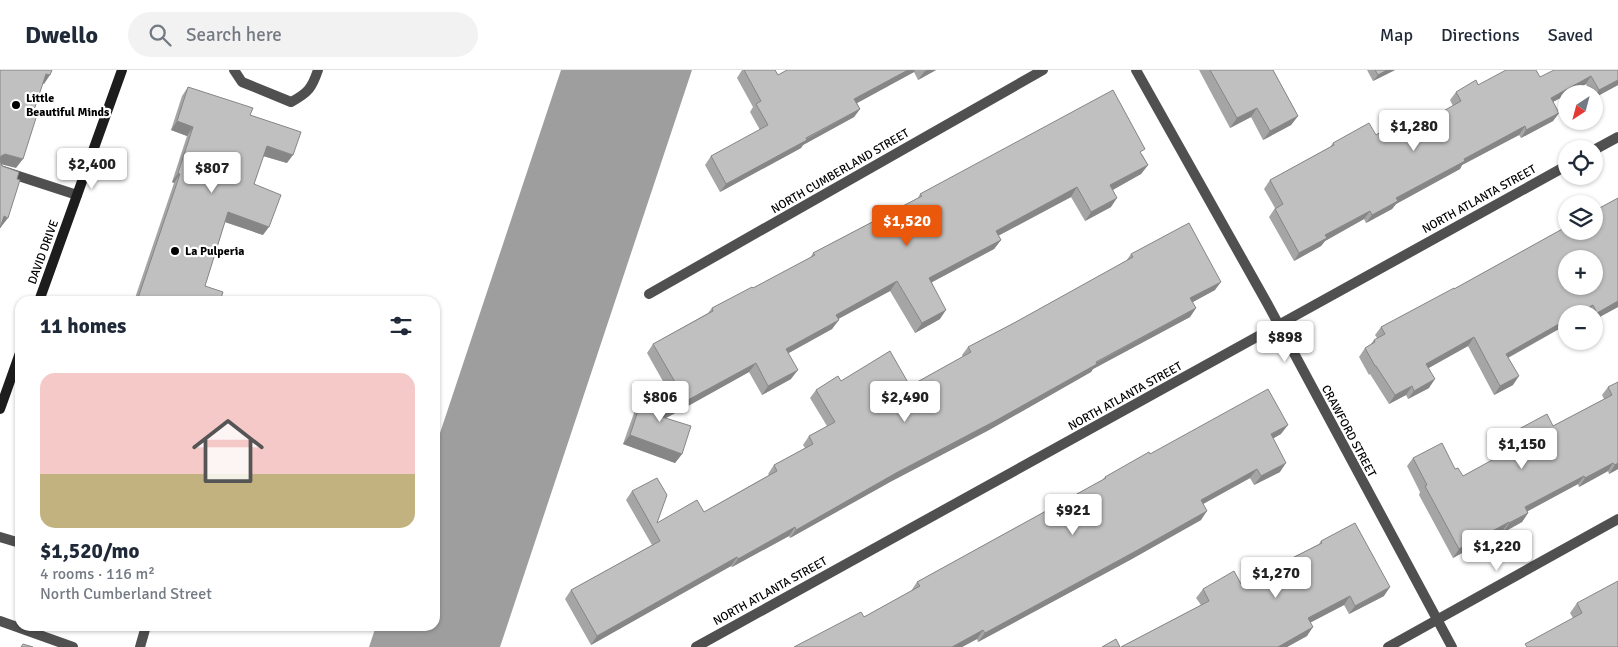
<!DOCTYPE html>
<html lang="en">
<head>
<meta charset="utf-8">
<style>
	:root { --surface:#fff; --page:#f2f2f3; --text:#1f2937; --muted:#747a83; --line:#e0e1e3; --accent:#ea580c }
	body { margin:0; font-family:Signika,sans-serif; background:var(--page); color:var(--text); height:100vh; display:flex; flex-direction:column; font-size:19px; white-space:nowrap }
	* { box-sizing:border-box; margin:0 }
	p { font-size:16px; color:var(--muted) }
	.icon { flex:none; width:28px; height:28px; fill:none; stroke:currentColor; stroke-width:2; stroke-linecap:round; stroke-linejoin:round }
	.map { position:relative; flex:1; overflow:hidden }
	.sheet { position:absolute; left:15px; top:226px; width:425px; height:335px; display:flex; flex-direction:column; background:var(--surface); border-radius:15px; box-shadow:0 1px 4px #0004 }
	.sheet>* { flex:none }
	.needle { width:32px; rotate:216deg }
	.fabs { position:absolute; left:1558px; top:15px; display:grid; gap:10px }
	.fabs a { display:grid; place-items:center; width:45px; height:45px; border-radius:50%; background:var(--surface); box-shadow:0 1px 4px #0004; font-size:25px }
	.price { position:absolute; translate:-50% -42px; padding:0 11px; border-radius:5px; background:#fff; color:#222; font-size:16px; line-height:32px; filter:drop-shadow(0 1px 2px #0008) }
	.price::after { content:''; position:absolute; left:50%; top:30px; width:15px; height:11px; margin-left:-8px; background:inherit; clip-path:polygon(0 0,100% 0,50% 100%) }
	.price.active { background:var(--accent); color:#fff }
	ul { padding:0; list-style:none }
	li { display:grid; align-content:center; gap:10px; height:265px; padding:0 25px }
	li span { display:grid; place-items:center; height:155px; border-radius:15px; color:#555 }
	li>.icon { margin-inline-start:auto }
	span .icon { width:90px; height:90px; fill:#fffc; stroke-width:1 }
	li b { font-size:21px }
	h2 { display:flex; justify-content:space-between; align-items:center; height:60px; padding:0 25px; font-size:21px }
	header { display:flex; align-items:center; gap:30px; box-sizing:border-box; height:70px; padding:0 25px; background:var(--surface); border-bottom:1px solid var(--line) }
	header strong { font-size:24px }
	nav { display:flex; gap:28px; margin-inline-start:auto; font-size:18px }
	.search { width:350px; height:45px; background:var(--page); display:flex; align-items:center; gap:12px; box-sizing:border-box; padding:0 18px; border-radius:28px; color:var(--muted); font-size:19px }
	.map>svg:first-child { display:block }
	.water { fill:#9e9e9e }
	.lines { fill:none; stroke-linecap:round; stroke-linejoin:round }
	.service { stroke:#505050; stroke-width:10 }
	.minor { stroke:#505050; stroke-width:10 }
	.secondary { stroke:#1d1d1d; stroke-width:10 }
	.wall { fill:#a5a5a5 }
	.shaded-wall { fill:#868686 }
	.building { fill:#c0c0c0; stroke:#868686; fill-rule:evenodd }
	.poi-dot { fill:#000; stroke:#fff; stroke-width:2 }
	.labels { text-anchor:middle; stroke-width:4.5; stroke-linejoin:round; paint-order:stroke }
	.poi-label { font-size:12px; font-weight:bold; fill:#000; stroke:#fff; text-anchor:start }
	.street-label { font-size:12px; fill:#000; stroke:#fff }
</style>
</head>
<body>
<header>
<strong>Dwello</strong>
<div class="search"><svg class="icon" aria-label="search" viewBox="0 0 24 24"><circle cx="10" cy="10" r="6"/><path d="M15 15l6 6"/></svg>Search here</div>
<nav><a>Map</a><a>Directions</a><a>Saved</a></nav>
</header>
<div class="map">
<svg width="1618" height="577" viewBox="0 0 1618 577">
	<rect width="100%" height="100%" fill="#fff"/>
	<!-- water -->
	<path class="water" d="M561,0H692L500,577H369L376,556H435V378Z"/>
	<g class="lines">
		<!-- service -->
		<path class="service" d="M234,0L242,12L291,32C308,23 312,18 318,0
			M0,100L77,125
			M0,467L20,473
			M0,551L73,577
			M140,577L146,556"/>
		<!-- minor -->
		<path class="minor" d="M1136,0L1267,233L1452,577
			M1594,80L1618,67
			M649,224L1043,0
			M696,577L1566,96
			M1388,577L1618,449"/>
		<!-- secondary -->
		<path class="secondary" d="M39,231L122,0
			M0,339L20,283"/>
	</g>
	<!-- wall -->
	<path class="wall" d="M742,0H775L778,5L787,0H936L918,10L914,2L857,33L860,39L854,47L803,75L801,78L720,122L705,95L711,86L760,60L750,42L753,37L737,8Z
		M1199,0H1273L1298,46L1291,55L1263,70L1251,47L1230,58Z
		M1367,0H1395L1373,11Z
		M1618,0V15L1594,28V24H1591L1586,14L1553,32L1559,43L1553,51L1521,68L1519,65L1462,95L1460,99L1396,134L1392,139L1366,153L1364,149L1325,171L1321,176L1294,191L1269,147L1275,138L1264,119L1270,110L1330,77L1333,73L1376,65L1391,71L1453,36L1450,30L1456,22L1478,15L1540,7Z
		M188,17L250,45L287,93L263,86L254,114L263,165L225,152L205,216L220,231H134L174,113L172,112L187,66L171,60L182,26Z
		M1142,84L1148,95L1141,104L1112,120L1111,137L1085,151L1071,127L998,166L1001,170L994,179L932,212L940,249L915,263L890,221L838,249L832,259L788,283L791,309L762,325L749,302L679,341V340L677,342L666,348L682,384L675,393L623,374L639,329L645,319L673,329L647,283L653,274L708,243L712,238L753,218L810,188L813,183L918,128L920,124Z
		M1618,128V237L1594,250V244H1566V255L1508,288L1513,315L1494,325L1468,276L1428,298L1429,318L1408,329L1406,325L1389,334L1370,304L1369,305L1359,287L1365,278L1370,275L1374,270L1377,268L1375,265L1381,257L1454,219Z
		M1131,184L1215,220L1192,232L1196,238L1190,247L1093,299L1091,302L989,360L890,412L790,468L789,466L732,497L731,496L591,575L565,529L571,520L652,475L626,430L632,421L657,453L704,442L769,405L768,404L774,395L805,378L803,375L809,366L827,356L810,328L816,320L841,311L910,316L963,287L962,285L968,277L1014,253L1126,191Z
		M1618,312V399L1609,404L1608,401L1579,417L1578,414L1527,441L1528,443L1522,452L1504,462L1503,460L1453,488L1419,425L1420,422L1407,396L1413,388L1455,399L1463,406L1497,388L1495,384L1501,376L1514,369L1513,368L1519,359L1553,356L1604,329L1602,325L1608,317Z
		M1281,364L1273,368L1280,402L1254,415L1250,408L1203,434L1201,450L1130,490L978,572L977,569L962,577H794L864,547L911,521L917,512L1102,410L1105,407L1150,384Z
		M1321,471L1384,526L1349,544L1344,535L1311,552L1307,566L1287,577H1121L1201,535L1196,528L1203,519L1241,514L1319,474Z
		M1577,533L1618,577L1573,548L1570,543Z"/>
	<!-- shaded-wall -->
	<path class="shaded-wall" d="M908,0H915L914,2L848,38L854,29Z
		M927,0H936L918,10L925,1Z
		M1387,0H1395L1373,11L1378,5Z
		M46,4L50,5L44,14L39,13Z
		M1591,6L1586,14L1568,24H1566V25L1545,36L1551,28Z
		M1618,10V15L1594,28L1599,20Z
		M1257,38L1251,47L1230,58L1237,48Z
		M860,39L854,47L803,75L801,78L720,122L726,114Z
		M1559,43L1553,51L1521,68L1526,60Z
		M1298,46L1291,55L1263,70L1270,61Z
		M177,51L193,57L187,66L171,60Z
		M1525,56L1519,65L1462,95L1460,99L1396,134L1392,139L1366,153L1372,145L1396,128L1464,89Z
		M267,76L293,85L287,93L260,85Z
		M5,84L23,89L16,98L0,94V88L1,86Z
		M1148,95L1141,104L1104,125L1110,115Z
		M178,103L180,104L174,113L172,112Z
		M1077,117L1071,127L990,170L996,161Z
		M1117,128L1111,137L1085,151L1091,142Z
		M1370,141L1364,149L1325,171L1321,176L1294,191L1299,183L1325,165Z
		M228,142L269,157L263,165L222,151Z
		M4,146L8,148L1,157L0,156Z
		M1001,170L994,179L923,217L929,208Z
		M897,211L890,221L829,254L836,245Z
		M1221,212L1215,220L1184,237L1190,228Z
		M1618,231V237L1594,250V248L1597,243Z
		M1593,235L1586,244H1577Z
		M1196,238L1190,247L1093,299L1091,302L989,360L890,412L790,468L796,460L896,403Z
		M946,240L940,249L915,263L922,253Z
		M839,250L832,259L780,288L786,279Z
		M1566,250V255L1500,292L1506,284Z
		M1474,267L1468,276L1420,303L1426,294Z
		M756,293L749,302L679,341L686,331Z
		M798,300L791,309L762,325L768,316Z
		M1519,306L1513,315L1494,325L1500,316Z
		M1435,309L1429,318L1408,329L1414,321Z
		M1412,316L1406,325L1389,334L1395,325Z
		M683,333L677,342L653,355L659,346Z
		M1288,355L1281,364L1265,373L1271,364Z
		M630,365L682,384L675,393L623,374Z
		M1286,393L1280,402L1254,415L1261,406Z
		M1613,393L1608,401L1579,417L1585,408Z
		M1618,393V399L1609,404L1615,395Z
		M1257,399L1250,408L1194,439L1201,430Z
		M1584,406L1578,414L1519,446L1525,437Z
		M1207,441L1201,450L1130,490L978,572L985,563Z
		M1528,443L1522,452L1504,462L1509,453Z
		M1509,452L1503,460L1453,488L1459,479Z
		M795,457L789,466L732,497L738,489Z
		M737,487L731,496L591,575L597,566Z
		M1390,517L1384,526L1349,544L1355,536Z
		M1350,526L1344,535L1302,557L1308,548Z
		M113,556H128L125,560Z
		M1313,557L1307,566L1287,577H1278Z
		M983,560L977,569L962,577H952Z"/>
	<!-- building -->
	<path class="building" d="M0,0H52L50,5L46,4L32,46L36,48L23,89L5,84L1,86L0,89Z
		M744,0H775L778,5L787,0H908L854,29L860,39L806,68L807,70L726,114L711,86L768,55L756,34L761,31Z
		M1210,0H1273L1298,46L1270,61L1257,38L1237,48Z
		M1375,0H1387L1378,5Z
		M1506,0H1536L1540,7L1554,0H1618V10L1599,20L1591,6L1551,28L1559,43L1526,60L1525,56L1464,89L1465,91L1396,128L1398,131L1372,145L1370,141L1325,165L1327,168L1299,183L1275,139L1283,134L1270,110L1334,75L1333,73L1369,53L1376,65L1385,59L1391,71L1461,31L1456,22L1476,10L1478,15Z
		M188,17L253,38L250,45L301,62L293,85L267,76L254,114L281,125L269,157L228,142L205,216L223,222L220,231H137L180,104L178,103L193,57L177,51Z
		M1113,20L1145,79L1140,82L1148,95L1110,115L1117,128L1091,142L1077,117L996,161L1001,170L929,208L946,240L922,253L897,211L836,245L839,250L786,279L798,300L768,316L756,293L686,331L653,274L713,241L712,238L752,217L753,218L815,185L813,183L922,126L920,124Z
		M0,90L2,96L19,102L17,109L20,110L8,148L4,146L0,158Z
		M1618,128V231L1597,243L1593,235L1577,244H1566V250L1506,284L1519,306L1500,316L1474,267L1426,294L1435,309L1414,321L1412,316L1395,325L1376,296H1375L1365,278L1375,272L1374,270L1385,264L1381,257L1454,218V219L1566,157V161H1594V141ZM1566,189H1594V216H1566Z
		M1189,153L1221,212L1190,228L1196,238L1096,292L1097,294L995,351L896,403L796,460L795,457L738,489L737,487L597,566L571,520L660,471L632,421L657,408L667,425L657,453L697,430L704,442L777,401L774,395L813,374L809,366L835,352L816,320L838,306L841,311L890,281L910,316L971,282L968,277L1014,253L1133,187L1131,184Z
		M1618,312V393L1615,395L1613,393L1585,408L1584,406L1525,437L1528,443L1509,453V452L1459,479L1425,416L1427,415L1413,388L1442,373L1455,399L1458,398L1463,406L1505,383L1501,376L1522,364L1519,359L1547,344L1553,356L1612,325L1608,317Z
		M645,319L683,333L659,346L691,356L682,384L630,365Z
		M1268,319L1288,355L1271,364L1286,393L1261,406L1257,399L1201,430L1207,441L1136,481L985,563L983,560L952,577H794L861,542L864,547L920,516L917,512L1106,408L1105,407L1149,382L1150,384Z
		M1355,453L1390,517L1355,536L1350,526L1308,548L1313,557L1278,577H1121L1209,531L1203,519L1234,501L1241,514L1322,473L1321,471Z
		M1618,511V577H1527L1525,574L1582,543L1577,533Z
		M1116,569L1120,577H1102Z
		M23,574L33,577H21Z"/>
	<!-- markers -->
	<g class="poi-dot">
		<circle cx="16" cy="35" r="5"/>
		<circle cx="175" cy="181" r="5"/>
	</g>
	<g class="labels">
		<!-- poi labels -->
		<g class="poi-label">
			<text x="26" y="32">Little<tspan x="26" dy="14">Beautiful Minds</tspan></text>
			<text x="185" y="185">La Pulperia</text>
		</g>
		<!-- street labels -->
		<g class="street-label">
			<text transform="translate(840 101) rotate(-30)" y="4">NORTH CUMBERLAND STREET</text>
			<text transform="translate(1479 129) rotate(-29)" y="4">NORTH ATLANTA STREET</text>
			<text transform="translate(43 182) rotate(-70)" y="4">DAVID DRIVE</text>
			<text transform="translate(1125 326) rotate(-29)" y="4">NORTH ATLANTA STREET</text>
			<text transform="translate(1349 361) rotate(62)" y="4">CRAWFORD STREET</text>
			<text transform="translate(770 521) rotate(-29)" y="4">NORTH ATLANTA STREET</text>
		</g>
	</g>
</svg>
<div class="fabs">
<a><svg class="needle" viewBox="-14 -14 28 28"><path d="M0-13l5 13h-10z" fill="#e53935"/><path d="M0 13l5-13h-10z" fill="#747a83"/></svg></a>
<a><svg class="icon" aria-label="locate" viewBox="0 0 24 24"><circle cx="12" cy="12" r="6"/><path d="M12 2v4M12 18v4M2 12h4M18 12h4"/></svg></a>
<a><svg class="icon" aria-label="layers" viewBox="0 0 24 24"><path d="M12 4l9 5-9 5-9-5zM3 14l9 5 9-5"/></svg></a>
<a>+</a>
<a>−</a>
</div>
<b class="price" style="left:1414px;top:82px">$1,280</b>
<b class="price" style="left:92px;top:120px">$2,400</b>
<b class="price" style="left:212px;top:124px">$807</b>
<b class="price active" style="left:907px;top:177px">$1,520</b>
<b class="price" style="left:1285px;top:293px">$898</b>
<b class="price" style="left:660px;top:353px">$806</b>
<b class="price" style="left:905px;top:353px">$2,490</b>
<b class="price" style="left:1522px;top:400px">$1,150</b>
<b class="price" style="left:1073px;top:466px">$921</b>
<b class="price" style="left:1497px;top:502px">$1,220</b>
<b class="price" style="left:1276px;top:529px">$1,270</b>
<section class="sheet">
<h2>11 homes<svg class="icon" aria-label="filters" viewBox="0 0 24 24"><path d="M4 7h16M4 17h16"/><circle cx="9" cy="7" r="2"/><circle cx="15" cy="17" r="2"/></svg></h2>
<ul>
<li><span style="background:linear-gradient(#f6c9c9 65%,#c2b280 0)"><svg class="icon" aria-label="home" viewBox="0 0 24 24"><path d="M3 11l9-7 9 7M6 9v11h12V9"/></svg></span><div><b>$1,520/mo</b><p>4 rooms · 116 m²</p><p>North Cumberland Street</p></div></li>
</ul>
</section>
</div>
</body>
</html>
